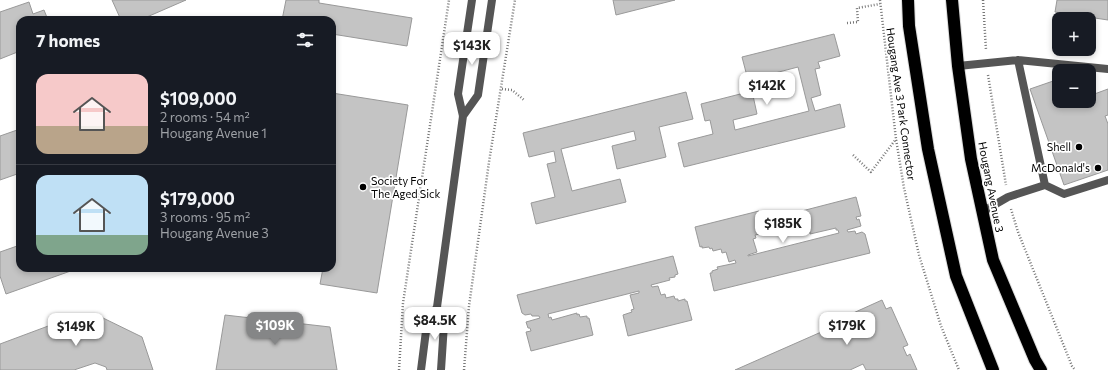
<!DOCTYPE html>
<html lang="en">
<head>
<meta charset="utf-8">
<style>
	:root { --surface:#171b24; --page:#242831; --text:#f1f3f6; --muted:#9ea1a6; --line:#363941; --accent:#858687 }
	body { margin:0; font-family:Commissioner,sans-serif; background:var(--page); color:var(--text); height:100vh; display:flex; flex-direction:column; font-size:15px; white-space:nowrap }
	* { box-sizing:border-box; margin:0 }
	p { font-size:13px; color:var(--muted) }
	.icon { flex:none; width:22px; height:22px; fill:none; stroke:currentColor; stroke-width:2; stroke-linecap:round; stroke-linejoin:round }
	.map { position:relative; flex:1; overflow:hidden }
	.side { position:absolute; left:16px; top:16px; width:320px; height:256px; display:flex; flex-direction:column; background:var(--surface); border-radius:12px; box-shadow:0 2px 6px #0003 }
	.side>* { flex:none }
	.fabs { position:absolute; left:1052px; top:12px; display:grid; gap:8px }
	.fabs a { display:grid; place-items:center; width:44px; height:44px; border-radius:8px; background:var(--surface); box-shadow:0 2px 6px #0003; font-size:20px }
	.price { position:absolute; translate:-50% -34px; padding:0 9px; border-radius:8px; background:#fff; color:#222; font-size:13px; line-height:26px; filter:drop-shadow(0 1px 2px #0008) }
	.price::after { content:''; position:absolute; left:50%; top:24px; width:12px; height:9px; margin-left:-6px; background:inherit; clip-path:polygon(0 0,100% 0,50% 100%) }
	.price.current { background:var(--accent); color:#fff }
	ul { padding:0; list-style:none }
	li { display:flex; align-items:center; gap:12px; height:100px; padding:0 20px }
	li+li { border-top:1px solid var(--line) }
	li span { display:grid; place-items:center; flex:none; width:112px; height:80px; border-radius:12px; color:#555 }
	li>.icon { margin-inline-start:auto }
	span .icon { width:48px; height:48px; fill:#fffc; stroke-width:1 }
	li b { font-size:17px }
	h2 { display:flex; justify-content:space-between; align-items:center; height:48px; padding:0 20px; font-size:17px }
	.map>svg:first-child { display:block }
	.building { fill:#c4c4c4; stroke:#999 }
	.lines { fill:none; stroke-linecap:round; stroke-linejoin:round }
	.highway-casing { stroke:#dbdbdb; stroke-width:14 }
	.path { stroke:#777; stroke-width:2.5; stroke-dasharray:1 2; stroke-linecap:butt }
	.lane { stroke:#555; stroke-width:8 }
	.street { stroke:#555; stroke-width:8 }
	.highway { stroke:#000; stroke-width:12 }
	.poi-dot { fill:#000; stroke:#fff; stroke-width:1.5 }
	.labels { text-anchor:middle; stroke-width:3.5; stroke-linejoin:round; paint-order:stroke }
	.street-label { font-size:11px; fill:#000; stroke:#fff }
	.poi-label { font-size:11px; fill:#000; stroke:#fff; text-anchor:end }
</style>
</head>
<body>
<div class="map">
<svg width="1108" height="370" viewBox="0 0 1108 370">
	<rect width="100%" height="100%" fill="#fff"/>
	<!-- building -->
	<path class="building" d="M112,0H186L140,20H121Z
		M286,0H319V3L412,18L407,46L332,34V20H282Z
		M613,0H675L616,15Z
		M1057,0H1108V20L1055,12Z
		M29,2L33,14L44,10L48,20H20V51L0,59V12Z
		M834,34L840,56L818,62L820,68L815,69L821,95L811,98L815,111L840,104L845,127L684,167L678,143L713,134L710,120L705,121L701,104L752,91L757,114L733,120L735,130L809,111L798,67L748,80L742,57Z
		M1059,79V101H1089V96L1108,89V115L1105,116L1108,124V170L1064,185L1030,89Z
		M686,92L693,119L659,127L666,157L617,169L612,146L636,140L634,131L561,149L572,191L620,179L626,202L536,224L531,203L555,197L547,164L556,162L554,151L529,157L523,133Z
		M332,93L408,105L377,293L320,284L323,268H332Z
		M20,129V173L0,180V136Z
		M856,197L861,216L856,217L857,220L859,219L861,226L847,230L848,232L855,231L856,234L862,232L865,234L870,253L714,291L710,273H712V271L718,269L717,267L736,263L735,260L729,262L726,252L722,253L721,249L713,251L712,248L710,249L709,247L702,248V246L700,247L695,227L759,211L765,233L755,235L756,238L753,239L757,252L748,255V256L839,233L838,230H836V228L810,234V232L808,233L807,230L801,232L800,229L799,230L794,213Z
		M20,245V268H79L6,294L0,276V252Z
		M673,256L678,274L675,275V277L669,278L670,280L651,285L652,287L658,286L661,295L665,294L666,298L674,296L675,299H678V301L685,299V301H687L692,320L628,336L623,315L632,312L631,310L634,309L630,295L639,293V291L548,314L549,318L551,317L552,320L577,313V315L579,314L580,317L587,316V318H589L593,335L531,351L526,332L531,331L530,328H528L526,322L540,318L539,316H532L531,314L525,315L522,313L517,295Z
		M882,300L886,309L891,307L908,345L903,347L907,356L910,354L917,370H866L863,364L850,370H735L853,318L851,314Z
		M225,315L330,327L337,370H216Z
		M75,316L101,317L142,337L153,370H107L106,367L95,363L74,370H0V344Z"/>
	<g class="lines">
		<!-- highway casing -->
		<g class="highway-casing">
			<path id="highway" d="M908,0L909,26L928,149L956,276L993,370
				M952,0L958,66L971,159L993,260L1035,360L1041,370"/>
		</g>
		<!-- path -->
		<path class="path" d="M880,0L896,139L904,188L919,255L941,326L959,370
			M983,0L986,50
			M847,23L858,22L857,8L880,4
			M988,75L1006,185
			M502,89L512,90L524,100
			M853,155L871,172L896,139
			M1011,209L1018,232L1072,366L1075,370
			M399,370L403,303L449,0
			M464,370L469,306L489,162L515,0"/>
		<!-- lane -->
		<path class="lane" d="M1018,60L1045,185
			M958,66L1018,60L1108,69
			M982,212L1008,197L1045,185L1064,194L1108,180"/>
		<!-- street -->
		<path class="street" d="M463,116L478,95L492,0
			M437,307L444,324L441,370
			M421,370L427,323L437,307L463,116L458,94L472,0"/>
		<!-- highway -->
		<use href="#highway" class="highway"/>
	</g>
	<!-- markers -->
	<g class="poi-dot">
		<circle cx="1079" cy="147" r="4"/>
		<circle cx="1098" cy="168" r="4"/>
		<circle cx="363" cy="187" r="4"/>
	</g>
	<g class="labels">
		<!-- street labels -->
		<g class="street-label">
			<text transform="translate(901 104) rotate(82)" y="4">Hougang Ave 3 Park Connector</text>
			<text transform="translate(991 187) rotate(79)" y="4">Hougang Avenue 3</text>
		</g>
		<!-- poi labels -->
		<g class="poi-label">
			<text x="1071" y="151">Shell</text>
			<text x="1090" y="172">McDonald's</text>
			<text x="371" y="185" text-anchor="start">Society For<tspan x="371" dy="13">The Aged Sick</tspan></text>
		</g>
	</g>
</svg>
<div class="fabs">
<a>+</a>
<a>−</a>
</div>
<b class="price" style="left:472px;top:66px">$143K</b>
<b class="price" style="left:767px;top:106px">$142K</b>
<b class="price" style="left:783px;top:244px">$185K</b>
<b class="price" style="left:435px;top:341px">$84.5K</b>
<b class="price current" style="left:275px;top:346px">$109K</b>
<b class="price" style="left:847px;top:346px">$179K</b>
<b class="price" style="left:76px;top:347px">$149K</b>
<section class="side">
<h2>7 homes<svg class="icon" aria-label="filters" viewBox="0 0 24 24"><path d="M4 7h16M4 17h16"/><circle cx="9" cy="7" r="2"/><circle cx="15" cy="17" r="2"/></svg></h2>
<ul>
<li><span style="background:linear-gradient(#f6c9c9 65%,#b9a48a 0)"><svg class="icon" aria-label="home" viewBox="0 0 24 24"><path d="M3 11l9-7 9 7M6 9v11h12V9"/></svg></span><div><b>$109,000</b><p>2 rooms · 54 m²</p><p>Hougang Avenue 1</p></div></li>
<li><span style="background:linear-gradient(#bfe0f5 75%,#7fa58c 0)"><svg class="icon" aria-label="home" viewBox="0 0 24 24"><path d="M3 11l9-7 9 7M6 9v11h12V9"/></svg></span><div><b>$179,000</b><p>3 rooms · 95 m²</p><p>Hougang Avenue 3</p></div></li>
</ul>
</section>
</div>
</body>
</html>
